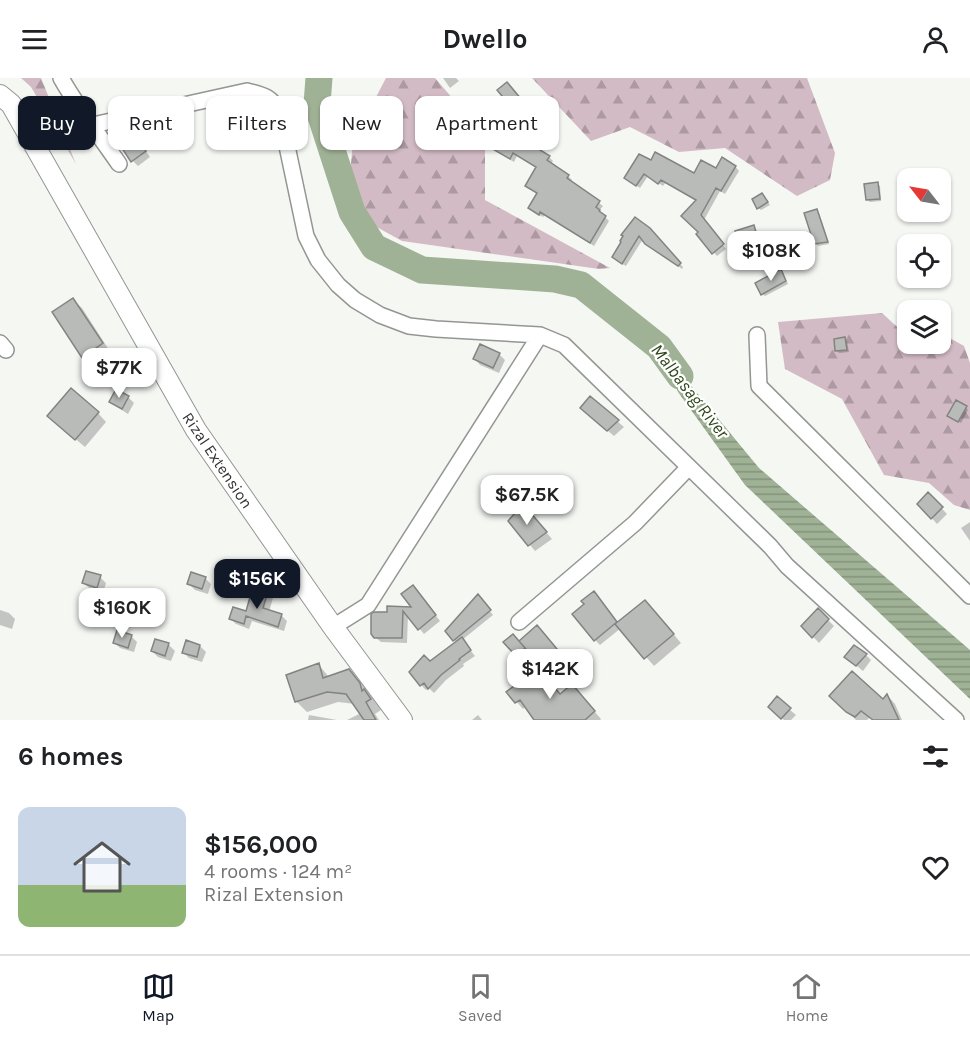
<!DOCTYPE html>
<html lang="en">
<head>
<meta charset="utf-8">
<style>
	:root { --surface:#fff; --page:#f2f2f2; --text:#202124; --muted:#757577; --line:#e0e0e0; --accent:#111827 }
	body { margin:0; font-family:Karla,sans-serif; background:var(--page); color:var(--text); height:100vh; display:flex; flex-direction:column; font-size:22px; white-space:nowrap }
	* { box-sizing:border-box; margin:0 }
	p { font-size:20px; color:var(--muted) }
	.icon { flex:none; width:33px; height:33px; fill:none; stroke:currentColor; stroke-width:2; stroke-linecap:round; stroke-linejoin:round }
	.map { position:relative; height:642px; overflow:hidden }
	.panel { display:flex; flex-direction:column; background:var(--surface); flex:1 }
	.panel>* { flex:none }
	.hud { position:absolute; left:18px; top:18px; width:600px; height:54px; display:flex; gap:12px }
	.needle { width:39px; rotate:301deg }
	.buttons { position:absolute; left:897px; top:90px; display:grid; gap:12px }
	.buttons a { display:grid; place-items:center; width:54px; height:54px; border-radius:12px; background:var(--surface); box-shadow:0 2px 4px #0004; font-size:30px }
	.price { position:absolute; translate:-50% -51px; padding:0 14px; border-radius:12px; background:#fff; color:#222; font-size:20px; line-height:39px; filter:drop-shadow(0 2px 3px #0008) }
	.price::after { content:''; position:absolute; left:50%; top:36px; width:18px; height:14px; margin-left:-9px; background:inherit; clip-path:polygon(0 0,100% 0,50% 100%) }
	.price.selected { background:var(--accent); color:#fff }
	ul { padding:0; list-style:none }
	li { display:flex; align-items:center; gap:18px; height:150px; padding:0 18px }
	li span { display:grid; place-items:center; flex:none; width:168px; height:120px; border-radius:12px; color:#555 }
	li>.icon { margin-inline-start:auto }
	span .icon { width:72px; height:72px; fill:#fffc; stroke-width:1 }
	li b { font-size:26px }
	h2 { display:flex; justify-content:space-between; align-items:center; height:72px; padding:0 18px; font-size:26px }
	.tag { padding:0 21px; border-radius:12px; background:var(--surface); box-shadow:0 2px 4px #0004; font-size:21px; line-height:54px }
	.tag.selected { background:var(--accent); color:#fff }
	header { display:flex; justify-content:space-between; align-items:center; height:78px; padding:0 18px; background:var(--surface); font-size:27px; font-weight:700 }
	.menu { display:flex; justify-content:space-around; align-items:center; height:84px; border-top:2px solid var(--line); background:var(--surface); font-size:16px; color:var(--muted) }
	.menu a { display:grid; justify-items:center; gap:3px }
	.menu .selected { color:var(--accent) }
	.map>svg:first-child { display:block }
	.forest { fill:url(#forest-firs) }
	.water { fill:url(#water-rules) }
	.shadow { fill:#0003 }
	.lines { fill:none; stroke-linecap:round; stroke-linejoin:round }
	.river { stroke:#a0b296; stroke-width:27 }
	.building { fill:#b9bbb8; stroke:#828481; stroke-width:1.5 }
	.minor-casing { stroke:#939692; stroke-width:18 }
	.tertiary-casing { stroke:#939692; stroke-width:22 }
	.minor { stroke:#fff; stroke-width:15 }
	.tertiary { stroke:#fff; stroke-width:20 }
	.labels { text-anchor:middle; stroke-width:4.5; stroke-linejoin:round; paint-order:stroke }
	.street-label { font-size:16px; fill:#313231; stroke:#fff }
	.water-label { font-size:18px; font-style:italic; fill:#2e471b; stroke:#fff }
</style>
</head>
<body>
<header><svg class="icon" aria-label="menu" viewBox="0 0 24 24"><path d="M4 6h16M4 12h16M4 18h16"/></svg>Dwello<svg class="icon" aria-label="person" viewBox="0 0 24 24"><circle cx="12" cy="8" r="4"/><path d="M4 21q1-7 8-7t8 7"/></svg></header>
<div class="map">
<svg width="970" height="642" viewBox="0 0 970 642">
	<defs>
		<pattern id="forest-firs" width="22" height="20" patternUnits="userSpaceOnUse" patternTransform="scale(1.5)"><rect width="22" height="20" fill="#d3bbc5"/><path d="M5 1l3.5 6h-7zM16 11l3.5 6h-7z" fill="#ac99a1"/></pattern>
		<pattern id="water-rules" width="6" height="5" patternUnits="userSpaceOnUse" patternTransform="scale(1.5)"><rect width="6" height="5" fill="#a0b296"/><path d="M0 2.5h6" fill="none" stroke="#83917b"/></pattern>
	</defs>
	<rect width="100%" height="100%" fill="#f5f7f3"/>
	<!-- forest -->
	<path class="forest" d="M21,0H41L76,86L31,9Z
		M386,0H435L485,58V122L610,190L599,191L402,163L373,147L355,115L350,97L353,63Z
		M532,0H807L835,75L830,102L797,118L725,70L679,74L630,49L591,63Z
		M882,235L905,256H907L908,266H940L941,255L964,268L970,285V432L954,427L929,405L884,397L842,321L785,291L778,244Z"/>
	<!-- water -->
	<path class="water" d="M659,269L759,390L970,572V621L745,407L678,314Z"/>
	<!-- shadow -->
	<path class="shadow" d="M443,0H456L459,3L450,10Z
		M511,10L544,49L526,65L549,79L553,83L551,86L568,98L572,102L571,104L603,128L599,133L609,143L594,168L545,137L543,139L534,134L530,130L538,116L527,108L537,90L517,78L514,84L497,74L503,53Z
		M135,58L150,79L138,88L133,83Z
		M639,78L695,98L734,87L739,93L725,116L720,113L704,142L726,171L717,178L698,156L697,123L666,104L663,108L648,98L640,110L630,103Z
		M877,106L880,108L881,123L870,124L867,122Z
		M762,117L770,127L761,132L758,130Z
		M816,132L819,135L829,166L818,168L815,165Z
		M754,149L756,151L763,175L747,184L745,182Z
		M654,156L683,189L682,191L651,169L643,161L626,188L617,183L624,158Z
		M781,193L783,195L788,206L765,218L762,216Z
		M73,222L82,230L111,275L92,288L83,279Z
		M845,261L847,263L849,274L839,275L837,273Z
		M499,276L505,282L499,295L480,287L475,281Z
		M128,319L134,325L128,336L117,329L111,324Z
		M590,320L624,349L614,358L588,336Z
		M966,329L968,332L961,345L952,340Z
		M98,335L106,344L85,369L58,346Z
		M928,416L947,436L937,446L919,426Z
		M529,434L552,461L535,473L510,443Z
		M970,444V463L961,450Z
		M100,499L106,505L103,515L90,511L84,505Z
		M205,500L211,506L208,516L195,512L189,506Z
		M418,514L440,543L424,556L408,537L407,565L381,564L375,559L388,536L414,531Z
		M268,515L273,520L269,534L281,537L287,543L284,553L252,543L249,551L236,546L231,541L247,534Z
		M599,520L618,545L653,532L681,565L654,588L621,550L600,567L595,562Z
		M481,522L493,537L462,562L475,578L463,586L464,588L446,602L434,615L429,610L426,612L421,607L430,585L457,565L454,562Z
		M0,532L9,535L15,541L12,551L0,547Z
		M818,532L834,548L819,565L803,548Z
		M542,554L560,577L545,590L528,572L519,580L505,564L524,570Z
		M131,558L137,564L134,574L120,570L115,565Z
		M156,563L169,567L175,573L171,583L158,579L152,573Z
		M200,568L206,574L202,584L189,580L183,574Z
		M866,577L871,582L863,593L846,579Z
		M318,586L329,599L349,593L360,603L381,632L375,636L379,642H347L361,635L355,626L338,624L307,634L296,623Z
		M508,614L560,618L579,615L601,641L600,642H534L535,641L526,628L523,631Z
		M832,618L883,623L888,618L895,626L902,642H873L870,639L867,642H856Z
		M777,621L796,637L791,642H784L770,629Z
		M309,637L337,642H308Z
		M478,637L482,642H472Z"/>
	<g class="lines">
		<!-- river -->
		<path class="river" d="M319,0L317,26L352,134L374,169L422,192L555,201L581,207L659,269L680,298"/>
	</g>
	<!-- building -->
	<path class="building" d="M507,4L541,45L522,61L550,78L547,82L569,97L567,100L600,123L596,129L600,132L599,133L606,138L590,165L540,134L539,137L528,130L537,115L525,108L536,89L513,75L510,81L491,70L502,53L489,39L507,24L497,12Z
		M131,51L146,73L131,84L116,61Z
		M655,74L694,95L701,82L716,90L722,79L736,88L721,113L716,110L701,137L724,166L712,176L696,156L698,154L681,138L696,122L661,102L658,106L644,96L636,108L624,100L639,76L651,82Z
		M878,104L880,121L866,122L864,106Z
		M762,115L768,124L757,131L752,121Z
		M817,131L828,164L814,166L804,135Z
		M635,139L650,150L681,185L678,188L645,166L639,158L622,186L612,179L621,164L620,163L623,158L621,157Z
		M754,147L761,173L743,183L735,153Z
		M781,191L786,203L761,217L755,205Z
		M73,220L103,265L82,280L52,234Z
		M845,259L847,272L835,273L834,261Z
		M480,266L500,275L493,290L473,281Z
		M71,310L99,334L75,362L47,338Z
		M116,311L129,318L122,331L109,324Z
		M590,318L619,342L607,353L580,330Z
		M956,322L967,328L958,344L947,338Z
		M928,414L943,429L931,441L917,426Z
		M523,426L547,454L528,468L508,443Z
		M86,493L101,497L97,510L82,505Z
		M191,494L206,499L202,511L187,506Z
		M413,507L436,537L418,552L403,533L402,560H374L371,556V536L374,534H387V528L411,529L401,516Z
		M253,509L268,513L263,530L282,536L278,549L246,538L244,546L229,541L233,529L246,533Z
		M594,513L617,544L594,563L572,536L584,526L581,523Z
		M478,516L491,532L453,563L445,553Z
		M645,522L674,556L644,581L615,546Z
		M818,530L829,541L812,560L801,548Z
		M537,547L557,571L539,586L519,563Z
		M117,552L132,557L128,570L113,565Z
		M513,556L525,570L516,578L503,564Z
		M462,559L471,572L459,581L460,582L441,597L428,611L424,605L420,608L409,594L424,577L430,583Z
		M155,561L169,565L165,578L151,573Z
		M186,562L200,567L197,579L182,575Z
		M854,567L867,576L856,588L844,579Z
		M319,585L323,600L349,591L360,605L362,613L364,611L371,621L366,624L376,642H364L346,616L327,614L295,624L286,597Z
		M538,590L560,616L572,606L595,633L585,642H534L520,622L515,625L506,614Z
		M852,593L883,621L887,616L899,642H873L861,633L855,639L846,634L829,618Z
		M777,618L791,630L781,641L768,629Z"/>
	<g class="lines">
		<!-- minor casing -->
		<g class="minor-casing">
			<path id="minor" d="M61,0C78,30 99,57 119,86
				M93,47L247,13C264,17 272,19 280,35L306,158L318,182L338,207L355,222L380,237L409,248L436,251L540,257L564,267L770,468L787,488L956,642
				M757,257L759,308L970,518
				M0,265L6,272
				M519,544L635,445L689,389
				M333,549L368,527L540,257"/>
		</g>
		<!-- tertiary casing -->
		<g class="tertiary-casing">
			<path id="tertiary" d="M0,17L11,26L196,352L333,549L402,642"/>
		</g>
		<!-- minor -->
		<use href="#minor" class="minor"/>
		<!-- tertiary -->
		<use href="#tertiary" class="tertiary"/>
	</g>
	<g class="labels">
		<!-- street labels -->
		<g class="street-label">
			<text transform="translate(218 382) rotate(56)" y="6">Rizal Extension</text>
		</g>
		<!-- water labels -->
		<g class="water-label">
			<text transform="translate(690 313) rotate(52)" y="6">Malbasag River</text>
		</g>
	</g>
</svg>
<div class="buttons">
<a><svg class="needle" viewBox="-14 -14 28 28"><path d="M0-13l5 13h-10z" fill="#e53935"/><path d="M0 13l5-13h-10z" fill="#757577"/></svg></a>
<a><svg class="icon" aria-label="locate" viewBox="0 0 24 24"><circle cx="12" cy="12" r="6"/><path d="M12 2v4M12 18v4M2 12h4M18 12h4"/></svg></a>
<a><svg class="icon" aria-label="layers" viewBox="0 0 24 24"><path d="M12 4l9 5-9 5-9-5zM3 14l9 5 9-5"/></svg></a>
</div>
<b class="price" style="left:771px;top:204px">$108K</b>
<b class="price" style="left:119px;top:321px">$77K</b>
<b class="price" style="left:527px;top:448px">$67.5K</b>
<b class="price selected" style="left:257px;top:532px">$156K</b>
<b class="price" style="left:122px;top:561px">$160K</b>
<b class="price" style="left:550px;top:622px">$142K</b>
<div class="hud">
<a class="tag selected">Buy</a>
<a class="tag">Rent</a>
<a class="tag">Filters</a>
<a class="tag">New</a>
<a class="tag">Apartment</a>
</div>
</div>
<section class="panel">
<h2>6 homes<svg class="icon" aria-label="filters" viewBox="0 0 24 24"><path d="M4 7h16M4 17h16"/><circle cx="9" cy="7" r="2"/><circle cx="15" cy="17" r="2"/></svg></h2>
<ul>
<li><span style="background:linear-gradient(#c9d6e8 65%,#8fb573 0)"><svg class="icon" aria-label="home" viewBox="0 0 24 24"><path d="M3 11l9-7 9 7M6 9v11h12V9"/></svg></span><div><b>$156,000</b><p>4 rooms · 124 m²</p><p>Rizal Extension</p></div><svg class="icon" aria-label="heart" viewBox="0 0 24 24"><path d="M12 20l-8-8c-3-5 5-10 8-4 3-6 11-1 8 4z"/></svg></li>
</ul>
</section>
<nav class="menu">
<a class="selected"><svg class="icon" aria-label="map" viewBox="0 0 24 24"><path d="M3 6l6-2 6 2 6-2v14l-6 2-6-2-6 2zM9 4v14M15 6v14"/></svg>Map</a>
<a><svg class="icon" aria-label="saved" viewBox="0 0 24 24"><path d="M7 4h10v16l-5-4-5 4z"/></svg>Saved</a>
<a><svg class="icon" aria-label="home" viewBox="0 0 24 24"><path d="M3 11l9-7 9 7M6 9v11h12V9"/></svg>Home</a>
</nav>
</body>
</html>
